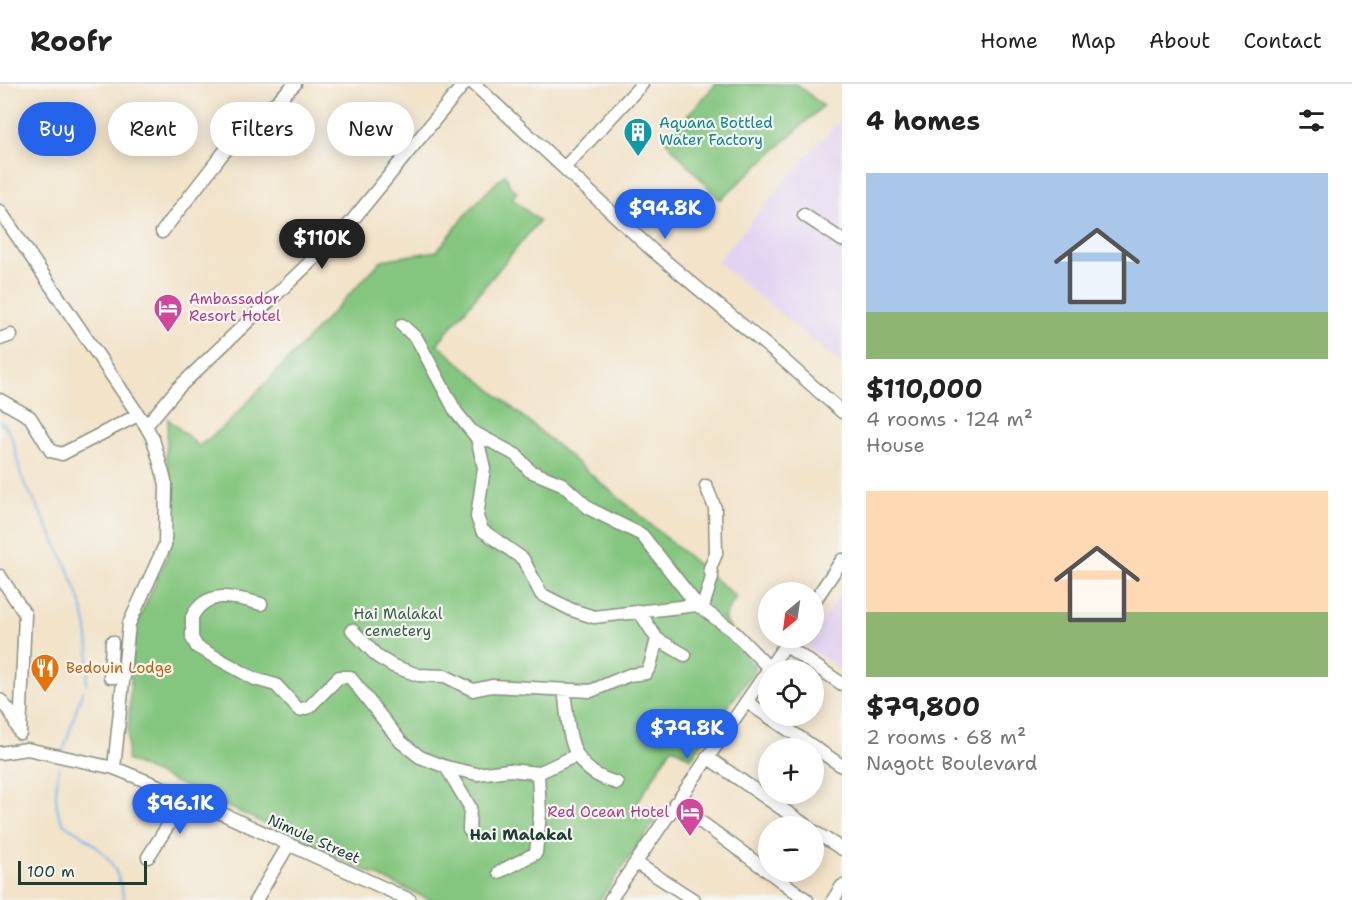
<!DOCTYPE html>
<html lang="en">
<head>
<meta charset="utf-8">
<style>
	:root { --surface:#fff; --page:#f2f2f2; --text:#222; --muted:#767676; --line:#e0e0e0; --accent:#2563eb }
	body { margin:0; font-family:"Shantell Sans",sans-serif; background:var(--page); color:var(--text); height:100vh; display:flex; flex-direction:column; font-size:22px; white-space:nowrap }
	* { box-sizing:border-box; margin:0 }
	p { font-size:20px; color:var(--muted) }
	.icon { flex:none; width:33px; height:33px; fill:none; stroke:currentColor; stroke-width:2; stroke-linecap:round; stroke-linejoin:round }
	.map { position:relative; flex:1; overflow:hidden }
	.drawer { display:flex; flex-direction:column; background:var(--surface); width:510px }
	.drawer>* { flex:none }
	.banner { position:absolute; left:18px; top:18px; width:570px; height:54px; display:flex; gap:12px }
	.needle { width:39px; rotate:209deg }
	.tools { position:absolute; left:758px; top:498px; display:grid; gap:12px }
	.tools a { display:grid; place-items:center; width:66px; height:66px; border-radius:50%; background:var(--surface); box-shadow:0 3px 15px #0003; font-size:30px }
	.scale { position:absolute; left:18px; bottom:15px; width:129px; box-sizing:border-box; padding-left:6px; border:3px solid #1f3d34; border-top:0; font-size:16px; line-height:21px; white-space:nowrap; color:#1f3d34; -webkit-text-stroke:4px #f6f6f2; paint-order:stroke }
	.price { position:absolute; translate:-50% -51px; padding:0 14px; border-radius:21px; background:var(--accent); color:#fff; font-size:20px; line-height:39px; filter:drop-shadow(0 2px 3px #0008) }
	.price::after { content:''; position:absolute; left:50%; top:36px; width:18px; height:14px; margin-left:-9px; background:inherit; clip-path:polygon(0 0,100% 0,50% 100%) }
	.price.selected { background:#222; color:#fff }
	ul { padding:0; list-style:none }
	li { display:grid; align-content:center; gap:12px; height:318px; padding:0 24px }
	li span { display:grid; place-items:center; height:186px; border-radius:0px; color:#555 }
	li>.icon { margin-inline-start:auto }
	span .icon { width:108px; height:108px; fill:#fffc; stroke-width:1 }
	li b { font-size:26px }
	h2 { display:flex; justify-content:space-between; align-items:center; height:72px; padding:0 24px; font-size:26px }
	.chip { padding:0 21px; border-radius:27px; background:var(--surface); box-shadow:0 3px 15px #0003; font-size:21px; line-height:54px }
	.chip.selected { background:var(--accent); color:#fff }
	header { display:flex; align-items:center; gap:36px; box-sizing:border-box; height:84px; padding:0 30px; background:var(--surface); border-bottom:2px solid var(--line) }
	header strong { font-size:28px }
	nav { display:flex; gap:33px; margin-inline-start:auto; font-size:21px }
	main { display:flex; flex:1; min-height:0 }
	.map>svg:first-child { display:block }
	.built { fill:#e3d3f2 }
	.green { fill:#84c67f; stroke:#52825a; stroke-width:1.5 }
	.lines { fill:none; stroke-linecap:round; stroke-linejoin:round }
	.stream { stroke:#77b6ea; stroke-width:2 }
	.minor-casing { stroke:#88907e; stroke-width:15 }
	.minor { stroke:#fff; stroke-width:12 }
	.labels { text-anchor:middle; stroke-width:4.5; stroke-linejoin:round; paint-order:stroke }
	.culture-label { font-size:15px; fill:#0d838f; stroke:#f6f6f2; text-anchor:start }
	.hotel-label { font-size:15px; fill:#b23c85; stroke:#f6f6f2; text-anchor:start }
	.park-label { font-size:15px; fill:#385f47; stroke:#f6f6f2 }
	.food-label { font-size:15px; fill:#c56008; stroke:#f6f6f2; text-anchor:start }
	.street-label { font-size:15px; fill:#1f3d34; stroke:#f6f6f2 }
	.neighbourhood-label { font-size:16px; font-weight:bold; fill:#1f3d34; stroke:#f6f6f2 }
</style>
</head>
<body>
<header>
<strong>Roofr</strong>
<nav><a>Home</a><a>Map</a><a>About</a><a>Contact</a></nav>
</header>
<main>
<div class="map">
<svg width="842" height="816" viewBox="0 0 842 816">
	<rect width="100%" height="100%" fill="#f6f6f2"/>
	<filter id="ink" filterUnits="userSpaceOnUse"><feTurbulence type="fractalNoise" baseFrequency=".0167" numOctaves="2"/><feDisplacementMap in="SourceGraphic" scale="12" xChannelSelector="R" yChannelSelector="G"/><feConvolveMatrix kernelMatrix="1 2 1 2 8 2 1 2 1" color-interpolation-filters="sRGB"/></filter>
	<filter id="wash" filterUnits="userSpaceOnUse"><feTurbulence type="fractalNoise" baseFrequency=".008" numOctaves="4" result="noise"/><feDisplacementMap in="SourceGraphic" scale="24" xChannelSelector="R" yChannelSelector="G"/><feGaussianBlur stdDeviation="1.35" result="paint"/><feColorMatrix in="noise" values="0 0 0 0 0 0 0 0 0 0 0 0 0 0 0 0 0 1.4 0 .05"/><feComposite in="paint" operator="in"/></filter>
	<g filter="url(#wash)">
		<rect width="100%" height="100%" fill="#f2e3c9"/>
		<!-- built -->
		<path class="built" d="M842,35V280L717,178L810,68Z
			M842,508V587L806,562Z"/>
		<!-- green -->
		<path class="green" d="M716,0H797L823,22L720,116L665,56Z
			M505,90L510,102L517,108L512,114L539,137L437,260L736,513L724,534L755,585L691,674L672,663L634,724L655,737L600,816H430L127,676L133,549L167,472L172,447L173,410L166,372L168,335L199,362L228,339L382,176L437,167L473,122Z"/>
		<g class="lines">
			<!-- stream -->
			<path class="stream" d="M0,338C19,352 14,377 23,396C26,404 32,411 36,420C64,476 100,536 86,600
				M63,668L82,608
				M59,682C57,698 52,723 63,738C66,743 77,747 82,751C110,772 118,782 124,816"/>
		</g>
	</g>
	<g filter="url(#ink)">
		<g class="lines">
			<!-- minor casing -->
			<g class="minor-casing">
				<path id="minor" d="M474,0L652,166L778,271L842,328
					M564,84L642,0
					M0,127L146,342L153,355L166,400L165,461L129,540L114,684
					M804,131L842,156
					M162,148L224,68L295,0
					M402,241L417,255L456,328L477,354L484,384L477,433L482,446L523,475L541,510L572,526L594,533L697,521L732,546L769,584
					M0,255L11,251
					M0,316L30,333L51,367L62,370L138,331
					M146,342L177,305L346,144L464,0
					M475,349L516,371L530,387L562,400L590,425L642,451L697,521
					M0,492L25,530L20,649
					M813,519L842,476
					M261,520C236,513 207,504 192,533V554L197,563L255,595L276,601L299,626L309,623L339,593H350L401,658L420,673L446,683L470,723L469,746
					M703,523L712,493L710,484L716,470L715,424L706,402
					M639,527L657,555L685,571
					M352,546L378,573L393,582L418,591L445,592L473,606L492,602L591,607L629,591L646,589L650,582L657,555
					M112,558L110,593H124
					M785,561L842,600
					M564,606C570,650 567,686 617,699
					M0,616L11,629L19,647
					M747,618L842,682
					M0,669L27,665L114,684L186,713L410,816
					M707,673L807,742
					M446,683L477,690L509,686L538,689L577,671
					M675,719L807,816
					M813,747L842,765
					M148,773L186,713
					M636,779L694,816
					M499,788L536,769L540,730L538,689
					M256,816L289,760
					M610,816L790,554
					M833,816L842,802"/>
			</g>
			<!-- minor -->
			<use href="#minor" class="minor"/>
		</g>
	</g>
	<!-- icons -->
	<defs>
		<g id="building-pin" transform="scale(1.5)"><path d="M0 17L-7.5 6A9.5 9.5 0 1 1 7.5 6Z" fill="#0f9aa8" stroke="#f6f6f2"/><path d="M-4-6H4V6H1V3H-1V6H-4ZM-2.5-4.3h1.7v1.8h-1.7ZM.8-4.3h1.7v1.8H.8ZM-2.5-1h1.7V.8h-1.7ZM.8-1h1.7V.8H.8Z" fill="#fff"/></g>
		<g id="hotel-pin" transform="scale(1.5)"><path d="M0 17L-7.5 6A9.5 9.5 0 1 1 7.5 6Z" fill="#d1479c" stroke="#f6f6f2"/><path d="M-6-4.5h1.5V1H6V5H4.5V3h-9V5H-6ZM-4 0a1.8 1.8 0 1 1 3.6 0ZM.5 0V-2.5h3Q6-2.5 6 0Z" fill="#fff"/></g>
		<g id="restaurant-pin" transform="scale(1.5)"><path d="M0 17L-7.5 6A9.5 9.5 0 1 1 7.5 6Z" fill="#e8710a" stroke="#f6f6f2"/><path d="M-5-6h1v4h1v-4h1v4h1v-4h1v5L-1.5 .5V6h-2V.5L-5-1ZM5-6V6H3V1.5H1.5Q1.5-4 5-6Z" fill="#fff"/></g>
	</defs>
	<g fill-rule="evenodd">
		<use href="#building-pin" x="638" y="48"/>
		<use href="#hotel-pin" x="168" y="224"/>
		<use href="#restaurant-pin" x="45" y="584"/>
		<use href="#hotel-pin" x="690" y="728"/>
	</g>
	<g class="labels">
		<!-- culture labels -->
		<g class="culture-label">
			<text x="659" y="44">Aquana Bottled<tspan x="659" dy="17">Water Factory</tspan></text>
		</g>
		<!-- hotel labels -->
		<g class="hotel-label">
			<text x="189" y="220">Ambassador<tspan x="189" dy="17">Resort Hotel</tspan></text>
			<text x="669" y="733" text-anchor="end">Red Ocean Hotel</text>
		</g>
		<!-- park labels -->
		<g class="park-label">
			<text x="398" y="535">Hai Malakal<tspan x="398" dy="17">cemetery</tspan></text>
		</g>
		<!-- food labels -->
		<g class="food-label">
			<text x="66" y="589">Bedouin Lodge</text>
		</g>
		<!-- street labels -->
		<g class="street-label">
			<text transform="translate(314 755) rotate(24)" y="5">Nimule Street</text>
		</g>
		<!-- neighbourhood labels -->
		<g class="neighbourhood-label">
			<text x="521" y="756">Hai Malakal</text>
		</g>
	</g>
</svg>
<div class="tools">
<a><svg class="needle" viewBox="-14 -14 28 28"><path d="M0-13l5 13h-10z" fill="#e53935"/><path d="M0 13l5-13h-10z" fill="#767676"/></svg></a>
<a><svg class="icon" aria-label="locate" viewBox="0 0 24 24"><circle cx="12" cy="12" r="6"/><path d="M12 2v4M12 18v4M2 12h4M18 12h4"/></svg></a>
<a>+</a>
<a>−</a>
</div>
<div class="scale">100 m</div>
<b class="price" style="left:665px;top:156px">$94.8K</b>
<b class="price selected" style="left:322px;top:186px">$110K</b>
<b class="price" style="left:687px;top:676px">$79.8K</b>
<b class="price" style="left:180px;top:751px">$96.1K</b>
<div class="banner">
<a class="chip selected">Buy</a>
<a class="chip">Rent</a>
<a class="chip">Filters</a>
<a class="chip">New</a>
</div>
</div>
<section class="drawer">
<h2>4 homes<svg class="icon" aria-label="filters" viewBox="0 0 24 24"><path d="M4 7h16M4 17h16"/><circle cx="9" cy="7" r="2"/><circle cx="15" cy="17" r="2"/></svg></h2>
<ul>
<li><span style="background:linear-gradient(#a9c7e8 75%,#8fb573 0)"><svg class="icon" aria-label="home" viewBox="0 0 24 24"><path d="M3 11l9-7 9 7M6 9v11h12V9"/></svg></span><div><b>$110,000</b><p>4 rooms · 124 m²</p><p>House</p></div></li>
<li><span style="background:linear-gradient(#ffd9b3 65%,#8fb573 0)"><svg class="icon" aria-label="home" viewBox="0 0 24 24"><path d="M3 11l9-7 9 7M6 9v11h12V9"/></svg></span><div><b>$79,800</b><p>2 rooms · 68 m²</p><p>Nagott Boulevard</p></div></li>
</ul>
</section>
</main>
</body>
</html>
